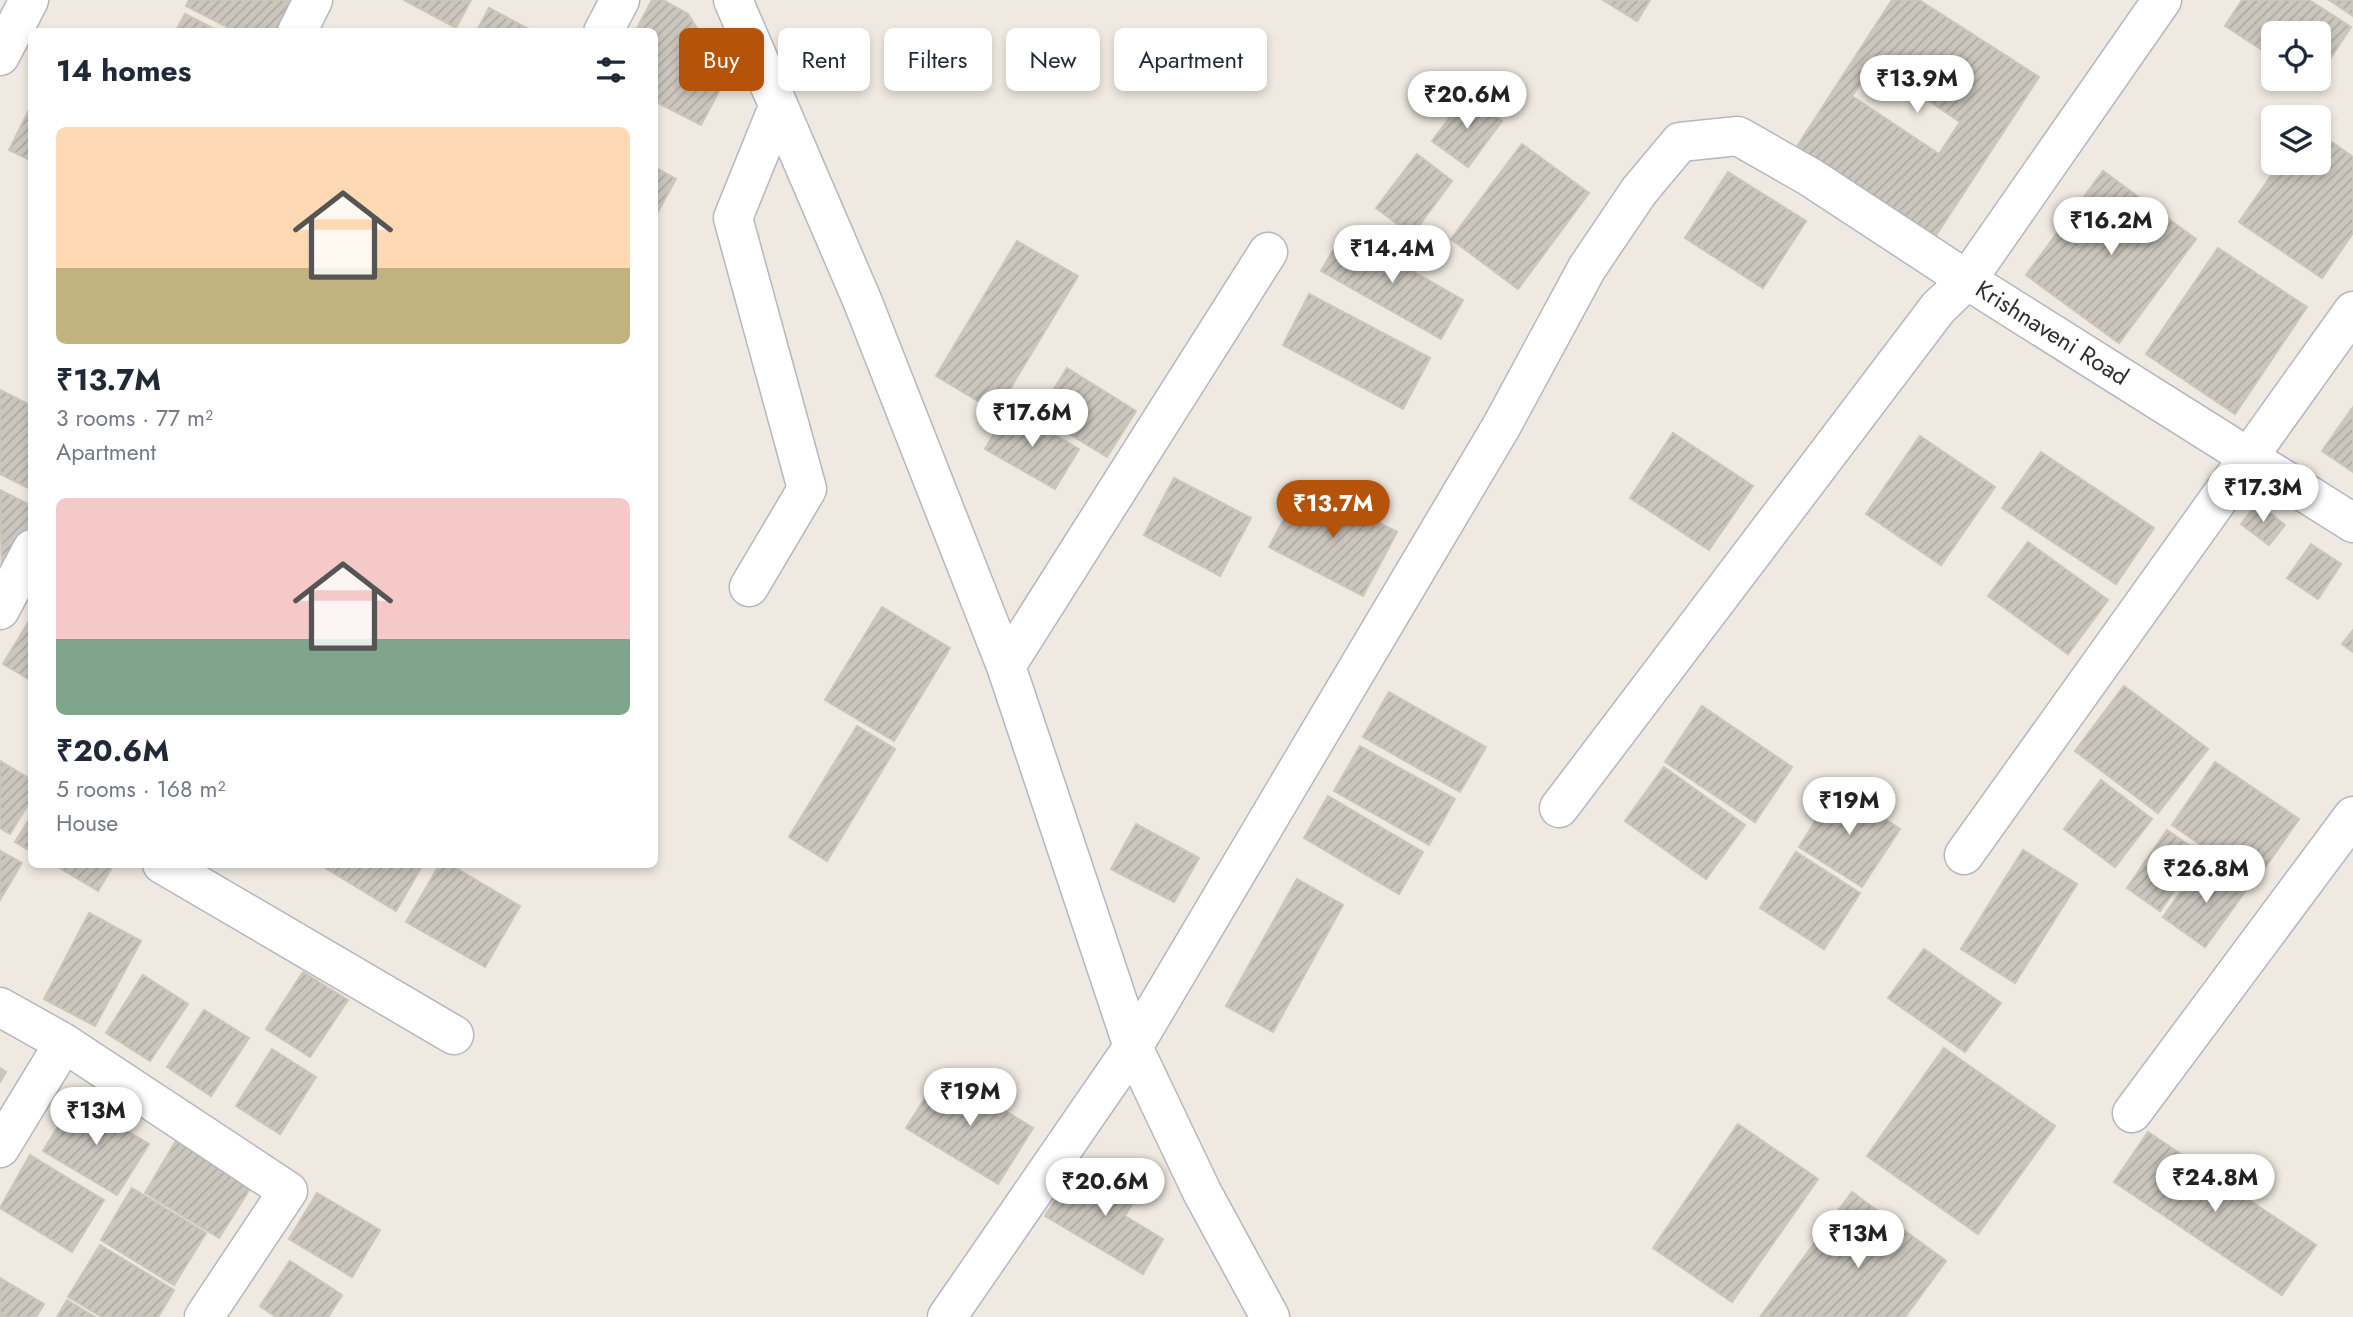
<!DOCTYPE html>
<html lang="en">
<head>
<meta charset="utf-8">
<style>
	:root { --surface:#fff; --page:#f2f2f3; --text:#1f2937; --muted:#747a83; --accent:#b45309 }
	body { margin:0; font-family:Jost,sans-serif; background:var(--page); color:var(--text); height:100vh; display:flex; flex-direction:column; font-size:26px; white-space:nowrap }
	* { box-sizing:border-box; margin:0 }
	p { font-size:23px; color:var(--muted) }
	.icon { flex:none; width:38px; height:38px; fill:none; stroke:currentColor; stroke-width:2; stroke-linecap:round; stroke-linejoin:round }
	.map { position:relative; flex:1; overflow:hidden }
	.sheet { position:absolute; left:28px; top:28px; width:630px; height:840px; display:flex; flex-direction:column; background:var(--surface); border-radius:10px; box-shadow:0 4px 10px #0003 }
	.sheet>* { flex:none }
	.hud { position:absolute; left:679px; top:28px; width:665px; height:63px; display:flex; gap:14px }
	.controls { position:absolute; left:2261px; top:21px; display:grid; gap:14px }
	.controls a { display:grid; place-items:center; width:70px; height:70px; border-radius:10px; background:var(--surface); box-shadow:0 4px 10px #0003; font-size:35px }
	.price { position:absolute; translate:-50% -60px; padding:0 16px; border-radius:24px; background:#fff; color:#222; font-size:23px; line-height:46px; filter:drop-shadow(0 2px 4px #0008) }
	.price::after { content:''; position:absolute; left:50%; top:42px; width:21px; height:16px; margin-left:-10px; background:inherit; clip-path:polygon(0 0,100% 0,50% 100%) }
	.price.selected { background:var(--accent); color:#fff }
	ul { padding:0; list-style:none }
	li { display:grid; align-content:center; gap:14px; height:371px; padding:0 28px }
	li span { display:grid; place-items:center; height:217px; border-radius:10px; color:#555 }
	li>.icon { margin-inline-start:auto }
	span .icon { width:126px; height:126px; fill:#fffc; stroke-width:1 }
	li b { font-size:30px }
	h2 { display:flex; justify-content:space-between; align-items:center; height:84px; padding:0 28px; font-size:30px }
	.chip { padding:0 24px; border-radius:10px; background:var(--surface); box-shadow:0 4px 10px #0003; font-size:24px; line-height:63px }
	.chip.selected { background:var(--accent); color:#fff }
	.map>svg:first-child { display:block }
	.building { fill:url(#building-hatch); stroke:#cbc5ba; stroke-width:2; fill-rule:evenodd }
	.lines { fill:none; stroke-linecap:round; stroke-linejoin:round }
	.minor-casing { stroke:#b4b7c1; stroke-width:41 }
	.minor { stroke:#fff; stroke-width:38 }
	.labels { text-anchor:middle; stroke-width:7; stroke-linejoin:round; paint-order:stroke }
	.street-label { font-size:24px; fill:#2e2e2e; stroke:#fff }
</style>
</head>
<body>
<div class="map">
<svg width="2353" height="1317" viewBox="0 0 2353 1317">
	<defs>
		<pattern id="building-hatch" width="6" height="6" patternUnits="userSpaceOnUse" patternTransform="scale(1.75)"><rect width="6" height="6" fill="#cbc7bf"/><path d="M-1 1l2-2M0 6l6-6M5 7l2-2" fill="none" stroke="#afaba4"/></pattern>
	</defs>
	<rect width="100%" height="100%" fill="#efe9e1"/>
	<!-- building -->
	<path class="building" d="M189,0H293L277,32H237L186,6Z
		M404,0H471L456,28Z
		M652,0H663L688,14L727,76L701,125L654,101V32H635Z
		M1603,0H1650L1637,21Z
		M1892,0H1919L2039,77L1933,240L1794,151ZM1874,64L1960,122L1939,154L1852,96Z
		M2242,0H2309L2351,27L2319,76V33H2273V57L2225,26Z
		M2329,0H2353V16Z
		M489,8L534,32H476Z
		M185,14L220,32H175Z
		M1466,96L1502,121L1468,167L1432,141Z
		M32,104V161L9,150Z
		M2319,133L2353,157V233L2322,278L2239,222L2280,163H2319Z
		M1522,144L1589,193L1518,289L1451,239Z
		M1417,154L1452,181L1412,235L1376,208Z
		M654,167L676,179L654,219Z
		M2103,171L2196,239L2119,343L2026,275Z
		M1728,172L1806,221L1763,288L1685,238Z
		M1344,232L1463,300L1441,339L1321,271Z
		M1017,241L1078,276L996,412L936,376Z
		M2218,248L2307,307L2235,414L2146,354Z
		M1309,294L1430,358L1403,409L1283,345Z
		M1067,368L1136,411L1107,457L1038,415Z
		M0,390L32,406V490L0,474Z
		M2353,407V472L2322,451Z
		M1009,408L1079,449L1055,489L985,449Z
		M1673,433L1753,486L1709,550L1630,498Z
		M1920,436L1995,487L1941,565L1866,514Z
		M2041,452L2154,528L2116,584L2002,508Z
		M1174,478L1251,518L1220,576L1144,535Z
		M1303,484L1397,532L1363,596L1269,547Z
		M0,490L32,506V518L2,575Z
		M2257,503L2285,525L2269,545L2241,524Z
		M2028,542L2108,600L2068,654L1988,596Z
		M2311,544L2341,564L2318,599L2287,578Z
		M882,607L950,648L894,741L825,700Z
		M32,616V681L3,664Z
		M2353,630V652L2342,644Z
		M2124,686L2208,749L2158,813L2075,751Z
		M1389,692L1486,747L1460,792L1363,737Z
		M1702,706L1792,767L1755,822L1665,762Z
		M857,726L895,749L827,861L789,837Z
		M1360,746L1455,799L1429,845L1334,791Z
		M0,761L32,780V798L10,834L0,828Z
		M2215,762L2299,819L2255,882L2172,825Z
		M1664,767L1745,825L1706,879L1625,821Z
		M2101,780L2152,819L2115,867L2064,829Z
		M1837,787L1900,829L1862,887L1799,847Z
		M1328,796L1423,852L1399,894L1304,838Z
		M32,815V852L15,842Z
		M1136,824L1199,858L1174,902L1111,869Z
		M2167,830L2209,859L2195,880L2186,874L2160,911L2127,888Z
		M2023,850L2077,884L2015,983L1961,949Z
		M0,851L22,863L0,900Z
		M1796,852L1860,893L1824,949L1760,908Z
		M53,864H114L98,891Z
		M319,864H423L396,911Z
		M440,864H449L520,906L485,967L406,922Z
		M2217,864L2249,886L2205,947L2163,917L2187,883L2198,891Z
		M1297,879L1343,905L1273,1032L1226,1006Z
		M89,913L141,941L95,1026L44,999Z
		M1924,949L2001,1003L1965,1052L1888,998Z
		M303,972L348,1000L310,1057L266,1029Z
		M143,975L188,1004L150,1061L106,1033Z
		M204,1010L249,1038L211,1096L167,1067Z
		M1944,1048L2055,1126L1978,1234L1867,1156Z
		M272,1049L316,1077L280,1134L236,1106Z
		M0,1068L6,1072L0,1082Z
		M942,1072L1033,1128L998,1184L906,1128Z
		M75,1099L149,1144L117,1195L43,1151Z
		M1738,1124L1818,1179L1732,1302L1653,1248Z
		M2148,1132L2316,1245L2282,1295L2114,1182Z
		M176,1141L251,1187L219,1238L145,1193Z
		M30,1155L104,1200L72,1252L0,1208Z
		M1091,1163L1139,1192L1125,1216L1163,1239L1143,1274L1045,1216L1068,1179L1078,1185Z
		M132,1188L206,1233L174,1285L101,1240Z
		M1852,1192L1946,1261L1905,1317H1760Z
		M317,1193L380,1230L352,1277L289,1239Z
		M100,1245L174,1290L158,1317H102L68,1297Z
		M290,1261L342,1295L328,1317H276L260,1306Z
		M0,1278L44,1304L36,1317H0Z
		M67,1300L95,1317H57Z"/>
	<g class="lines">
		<!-- minor casing -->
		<g class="minor-casing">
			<path id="minor" d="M733,0L862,300L1006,666L1133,1047L1202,1192L1270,1317
				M2162,0L1967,280L2353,523
				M297,32L313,0
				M603,32L620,0
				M0,56L29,0
				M749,587L807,489L733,218L778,107
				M0,610L32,549
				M1006,666L1268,252
				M1964,855L2353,311
				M162,864L454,1035
				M0,1007L64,1043L288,1191L204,1317
				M2132,1113L2353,816
				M0,1148L64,1043
				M947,1317L1133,1047L1501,427L1587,268L1639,191L1680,142L1738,136L1810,177L1967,280L1938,308L1559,808"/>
		</g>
		<!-- minor -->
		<use href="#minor" class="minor"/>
	</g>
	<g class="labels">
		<!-- street labels -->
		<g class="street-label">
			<text transform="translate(2052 333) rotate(32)" y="8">Krishnaveni Road</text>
		</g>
	</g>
</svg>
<div class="controls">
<a><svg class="icon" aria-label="locate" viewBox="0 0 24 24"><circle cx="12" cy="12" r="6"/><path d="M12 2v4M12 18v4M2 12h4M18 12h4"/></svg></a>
<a><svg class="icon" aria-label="layers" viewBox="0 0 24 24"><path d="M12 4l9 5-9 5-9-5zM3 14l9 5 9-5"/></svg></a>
</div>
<b class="price" style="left:1917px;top:115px">₹13.9M</b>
<b class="price" style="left:1467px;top:131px">₹20.6M</b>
<b class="price" style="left:2111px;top:257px">₹16.2M</b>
<b class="price" style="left:1392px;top:285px">₹14.4M</b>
<b class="price" style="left:1032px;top:449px">₹17.6M</b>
<b class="price" style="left:2263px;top:524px">₹17.3M</b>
<b class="price selected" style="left:1333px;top:540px">₹13.7M</b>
<b class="price" style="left:1849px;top:837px">₹19M</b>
<b class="price" style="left:2206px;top:905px">₹26.8M</b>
<b class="price" style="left:970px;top:1128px">₹19M</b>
<b class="price" style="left:96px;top:1147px">₹13M</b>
<b class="price" style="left:2215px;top:1214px">₹24.8M</b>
<b class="price" style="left:1105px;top:1218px">₹20.6M</b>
<b class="price" style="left:1858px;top:1270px">₹13M</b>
<div class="hud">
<a class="chip selected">Buy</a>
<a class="chip">Rent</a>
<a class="chip">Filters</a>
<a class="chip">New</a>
<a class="chip">Apartment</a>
</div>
<section class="sheet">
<h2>14 homes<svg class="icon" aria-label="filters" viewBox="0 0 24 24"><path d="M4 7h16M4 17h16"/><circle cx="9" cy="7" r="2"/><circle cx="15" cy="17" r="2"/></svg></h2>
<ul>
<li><span style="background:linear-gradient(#ffd9b3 65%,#c2b280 0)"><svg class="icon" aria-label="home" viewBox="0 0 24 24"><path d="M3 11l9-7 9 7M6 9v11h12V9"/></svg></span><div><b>₹13.7M</b><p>3 rooms · 77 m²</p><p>Apartment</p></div></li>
<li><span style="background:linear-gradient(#f6c9c9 65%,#7fa58c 0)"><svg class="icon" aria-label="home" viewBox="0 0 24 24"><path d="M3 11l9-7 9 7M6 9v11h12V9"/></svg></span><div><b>₹20.6M</b><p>5 rooms · 168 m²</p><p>House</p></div></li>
</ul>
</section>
</div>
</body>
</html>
